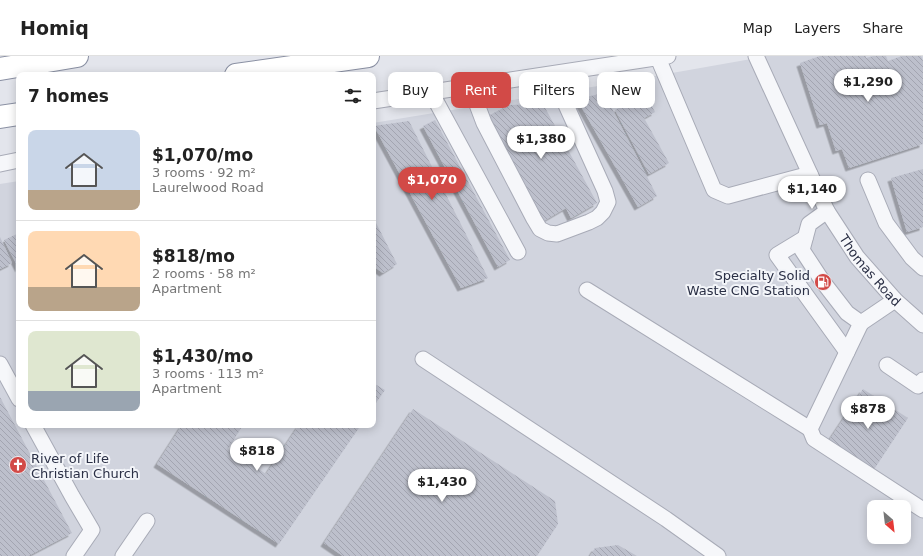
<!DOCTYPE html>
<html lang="en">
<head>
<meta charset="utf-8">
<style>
	:root { --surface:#fff; --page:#f6f6f6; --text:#222; --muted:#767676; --line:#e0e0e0; --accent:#d24a47 }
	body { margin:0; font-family:"DejaVu Sans",sans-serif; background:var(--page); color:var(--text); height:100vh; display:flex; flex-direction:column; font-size:15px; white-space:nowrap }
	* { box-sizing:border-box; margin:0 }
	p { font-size:13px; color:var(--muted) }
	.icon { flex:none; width:22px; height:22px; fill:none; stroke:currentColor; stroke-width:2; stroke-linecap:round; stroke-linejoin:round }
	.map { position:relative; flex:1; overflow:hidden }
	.drawer { position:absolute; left:16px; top:16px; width:360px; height:356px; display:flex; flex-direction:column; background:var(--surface); border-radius:8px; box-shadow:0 2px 10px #0003 }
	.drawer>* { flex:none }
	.guide { position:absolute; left:388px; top:16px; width:380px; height:36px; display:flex; gap:8px }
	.needle { width:26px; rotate:152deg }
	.controls { position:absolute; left:867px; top:444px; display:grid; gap:8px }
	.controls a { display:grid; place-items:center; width:44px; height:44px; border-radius:8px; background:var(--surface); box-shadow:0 2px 10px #0003; font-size:20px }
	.price { position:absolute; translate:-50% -34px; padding:0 9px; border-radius:14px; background:#fff; color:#222; font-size:13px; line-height:26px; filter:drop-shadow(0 1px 2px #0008) }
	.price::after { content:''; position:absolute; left:50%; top:24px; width:12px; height:9px; margin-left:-6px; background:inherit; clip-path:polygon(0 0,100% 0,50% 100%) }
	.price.current { background:var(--accent); color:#fff }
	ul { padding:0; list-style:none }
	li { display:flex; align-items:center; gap:12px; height:100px; padding:0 12px }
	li+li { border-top:1px solid var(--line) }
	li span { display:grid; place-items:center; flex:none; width:112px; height:80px; border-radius:8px; color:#555 }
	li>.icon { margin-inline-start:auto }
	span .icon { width:48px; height:48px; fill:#fffc; stroke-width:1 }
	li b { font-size:17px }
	h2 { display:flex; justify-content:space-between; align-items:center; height:48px; padding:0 12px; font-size:17px }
	.tag { padding:0 14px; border-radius:8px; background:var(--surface); box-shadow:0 2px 10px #0003; font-size:14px; line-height:36px }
	.tag.current { background:var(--accent); color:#fff }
	header { display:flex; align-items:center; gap:24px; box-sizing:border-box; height:56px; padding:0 20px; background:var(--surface); border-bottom:1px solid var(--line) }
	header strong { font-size:19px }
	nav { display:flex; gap:22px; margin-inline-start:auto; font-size:14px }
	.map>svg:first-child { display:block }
	.built { fill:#d1d4de; fill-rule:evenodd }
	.building { fill:url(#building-back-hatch); filter:url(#shadow) }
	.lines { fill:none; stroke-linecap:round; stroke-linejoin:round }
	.minor-casing { stroke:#a8abb7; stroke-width:17 }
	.highway-casing { stroke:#8a90a3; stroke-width:24 }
	.minor { stroke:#f6f7fa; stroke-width:15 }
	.highway { stroke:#fff; stroke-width:22 }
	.labels { text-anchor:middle; stroke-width:4; stroke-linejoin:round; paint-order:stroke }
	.street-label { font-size:13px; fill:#2a2f45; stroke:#f3f5f9 }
	.poi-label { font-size:13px; fill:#2a2f45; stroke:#f3f5f9; text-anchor:end }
</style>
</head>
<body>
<header>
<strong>Homiq</strong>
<nav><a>Map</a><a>Layers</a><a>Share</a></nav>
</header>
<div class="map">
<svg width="923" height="500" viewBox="0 0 923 500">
	<defs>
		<pattern id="building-back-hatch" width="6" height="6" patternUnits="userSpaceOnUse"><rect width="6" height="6" fill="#bdc0cc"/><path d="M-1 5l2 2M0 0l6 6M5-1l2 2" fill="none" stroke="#a3a5b1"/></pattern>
		<filter id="shadow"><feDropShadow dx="-3.5" dy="3.5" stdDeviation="0" flood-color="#0004"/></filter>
	</defs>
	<rect width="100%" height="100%" fill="#e3e5ec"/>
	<!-- built -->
	<path class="built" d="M756,0H923V500H0V128L19,125V369H373V67L604,29L757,2ZM874,451H904V481H874Z"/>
	<!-- building -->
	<path class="building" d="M820,0H866V2L873,0H886L888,5L902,0H921L923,5V88L849,112L842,93L836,95L827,67L820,69L800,7Z
		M604,37L657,140L638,151L577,43Z
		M645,38L655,56L644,62L669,107L649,118L615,54Z
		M543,48L597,147L571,162L566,152L542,166L486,61L509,49Z
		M435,64L510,204L498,211L423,70Z
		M409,65L488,222L461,232L374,70Z
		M923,113V171L907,176L891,122Z
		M373,161L397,208L383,217L373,210Z
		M19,177V213L4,184Z
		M0,181L12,207L0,213Z
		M373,327L385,334L373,351Z
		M863,333L908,362L873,415L828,386Z
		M0,341L72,477L28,500H0Z
		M413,353L555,445L558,468L537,500H343L324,487Z
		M182,369H243L228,393L266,418L299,369H361L279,488L157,408Z
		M618,489L637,500H590L595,492Z"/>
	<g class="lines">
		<!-- minor casing -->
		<g class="minor-casing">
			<g id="minor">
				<path id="s1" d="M756,0L827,155L857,201L895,244L923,269"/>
				<path d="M658,2L714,134L728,140L810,118"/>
				<path d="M470,30L484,67L534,163L540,173L548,177L557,178L589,166L597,162L603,156L608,146L605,135L566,49L554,18"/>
				<path d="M431,36L518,196"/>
				<path d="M373,45L668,0"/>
				<path d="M0,108L19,104"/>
				<path d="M868,124L886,167L912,202L923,212"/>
				<path d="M827,155L809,168L802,194L823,226L847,257L861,267L895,244"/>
				<path d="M805,182L777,199L847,296"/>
				<path d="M587,234L810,373"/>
				<path d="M861,267L810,373L814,383L923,454"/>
				<path d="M423,303L666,463L718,500"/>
				<path d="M0,308L19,343"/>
				<path d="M887,309L918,330L923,324"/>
				<path d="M33,369L72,440L92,474L74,500"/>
				<path d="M123,500L147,465"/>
			</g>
		</g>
		<!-- highway casing -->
		<g class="highway-casing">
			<path id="highway" d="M0,13L77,0
				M236,19L368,0
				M0,61L19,58"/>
		</g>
		<!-- minor -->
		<use href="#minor" class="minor"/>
		<!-- highway -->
		<use href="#highway" class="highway"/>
	</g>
	<!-- icons -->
	<defs>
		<g id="fuel-disc" transform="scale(0.9)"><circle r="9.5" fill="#d24a47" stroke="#f3f5f9"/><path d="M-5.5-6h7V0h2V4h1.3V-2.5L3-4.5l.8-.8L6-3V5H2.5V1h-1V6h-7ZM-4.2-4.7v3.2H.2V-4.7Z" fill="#fff"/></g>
		<g id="church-disc" transform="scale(0.9)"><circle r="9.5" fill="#d24a47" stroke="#f3f5f9"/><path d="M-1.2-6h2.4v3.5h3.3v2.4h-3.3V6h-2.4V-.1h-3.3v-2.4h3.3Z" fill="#fff"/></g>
	</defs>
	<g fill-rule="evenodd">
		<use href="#fuel-disc" x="823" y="226"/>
		<use href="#church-disc" x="18" y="409"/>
	</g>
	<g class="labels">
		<!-- street labels -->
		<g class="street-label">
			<text dy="5" stroke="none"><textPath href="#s1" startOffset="244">Thomas Road</textPath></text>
		</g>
		<!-- poi labels -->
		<g class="poi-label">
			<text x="810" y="224">Specialty Solid<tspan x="810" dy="15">Waste CNG Station</tspan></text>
			<text x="31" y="407" text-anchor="start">River of Life<tspan x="31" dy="15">Christian Church</tspan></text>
		</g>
	</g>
</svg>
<div class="controls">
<a><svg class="needle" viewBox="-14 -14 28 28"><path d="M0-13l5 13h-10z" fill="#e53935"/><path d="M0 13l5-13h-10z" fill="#767676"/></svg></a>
</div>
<b class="price" style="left:868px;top:47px">$1,290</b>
<b class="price" style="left:541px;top:104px">$1,380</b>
<b class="price current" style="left:432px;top:145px">$1,070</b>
<b class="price" style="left:812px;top:154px">$1,140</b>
<b class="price" style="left:868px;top:374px">$878</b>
<b class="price" style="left:257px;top:416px">$818</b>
<b class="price" style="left:442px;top:447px">$1,430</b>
<div class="guide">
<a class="tag">Buy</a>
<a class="tag current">Rent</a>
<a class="tag">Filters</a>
<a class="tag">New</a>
</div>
<section class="drawer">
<h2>7 homes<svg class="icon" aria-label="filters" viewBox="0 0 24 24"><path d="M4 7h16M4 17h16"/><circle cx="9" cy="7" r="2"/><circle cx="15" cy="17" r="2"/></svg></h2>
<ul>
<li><span style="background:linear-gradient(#c9d6e8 75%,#b9a48a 0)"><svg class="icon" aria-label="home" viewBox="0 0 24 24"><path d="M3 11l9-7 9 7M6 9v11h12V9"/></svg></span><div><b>$1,070/mo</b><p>3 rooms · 92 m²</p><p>Laurelwood Road</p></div></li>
<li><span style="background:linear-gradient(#ffd9b3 70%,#b9a48a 0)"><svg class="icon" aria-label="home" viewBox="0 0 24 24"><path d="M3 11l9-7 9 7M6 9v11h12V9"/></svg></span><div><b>$818/mo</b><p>2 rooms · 58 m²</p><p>Apartment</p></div></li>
<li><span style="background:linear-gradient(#dfe7d0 75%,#9aa5b1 0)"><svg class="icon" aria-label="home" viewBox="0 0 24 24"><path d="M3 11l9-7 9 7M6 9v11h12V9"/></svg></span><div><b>$1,430/mo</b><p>3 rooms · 113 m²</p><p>Apartment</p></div></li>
</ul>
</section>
</div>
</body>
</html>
